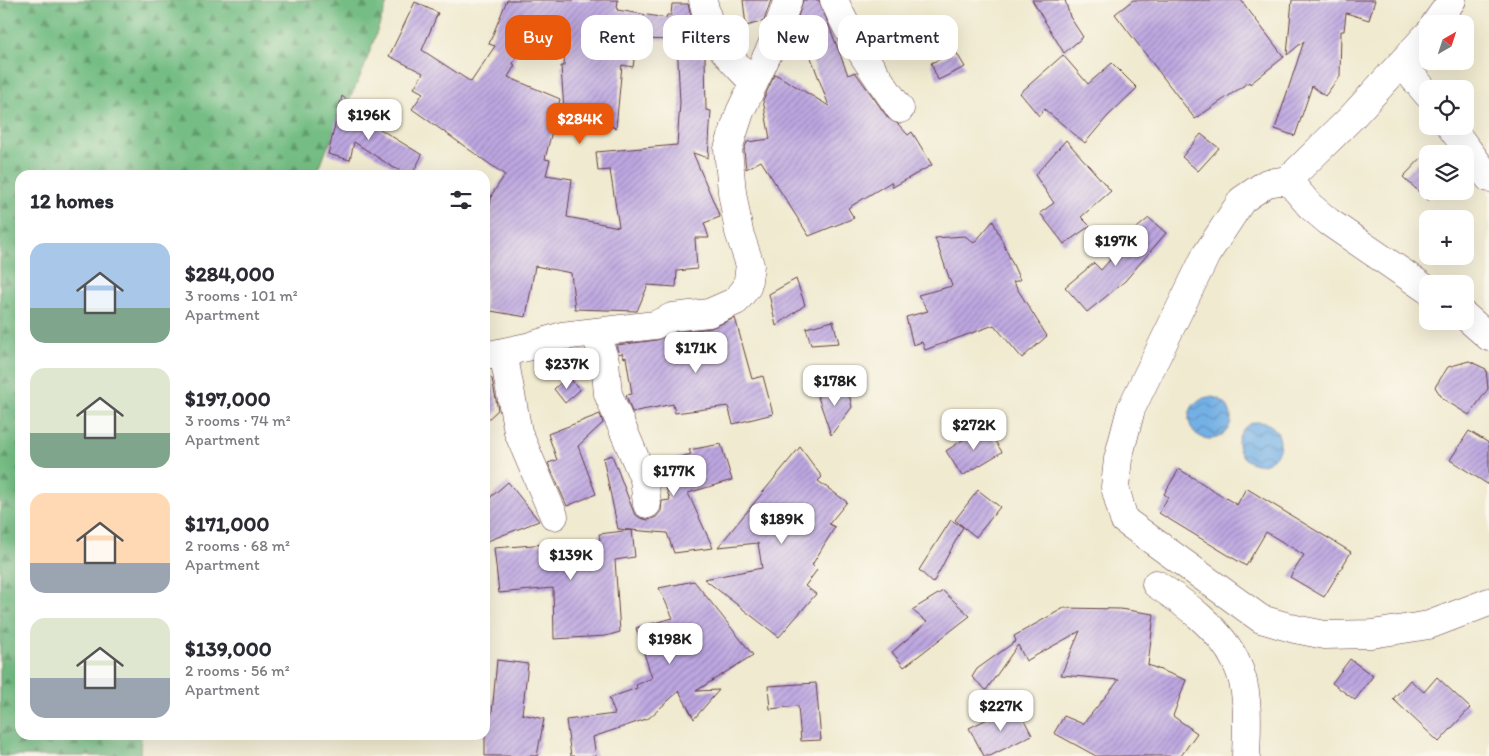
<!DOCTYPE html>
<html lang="en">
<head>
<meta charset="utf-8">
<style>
	:root { --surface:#fff; --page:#f7f7f7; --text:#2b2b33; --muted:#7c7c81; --accent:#ea580c }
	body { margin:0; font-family:Itim,sans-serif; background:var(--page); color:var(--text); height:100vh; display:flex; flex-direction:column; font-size:19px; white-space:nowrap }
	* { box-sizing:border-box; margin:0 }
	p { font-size:16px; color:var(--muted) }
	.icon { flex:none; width:28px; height:28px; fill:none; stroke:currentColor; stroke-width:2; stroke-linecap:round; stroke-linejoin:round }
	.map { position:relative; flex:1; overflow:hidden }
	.panel { position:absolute; left:15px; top:170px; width:475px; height:570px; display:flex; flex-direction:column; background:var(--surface); border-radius:15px; box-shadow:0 5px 20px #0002 }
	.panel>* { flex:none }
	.hud { position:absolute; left:505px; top:15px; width:475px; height:45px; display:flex; gap:10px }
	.needle { width:32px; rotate:39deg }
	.fabs { position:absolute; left:1419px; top:15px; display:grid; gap:10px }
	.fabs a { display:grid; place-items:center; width:55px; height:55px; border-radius:10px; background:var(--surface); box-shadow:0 5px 20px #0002; font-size:25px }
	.price { position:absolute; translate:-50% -42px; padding:0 11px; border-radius:10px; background:#fff; color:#222; font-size:16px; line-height:32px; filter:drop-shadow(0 1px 2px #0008) }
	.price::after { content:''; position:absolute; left:50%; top:30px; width:15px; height:11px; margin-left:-8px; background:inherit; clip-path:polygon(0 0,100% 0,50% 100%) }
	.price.active { background:var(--accent); color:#fff }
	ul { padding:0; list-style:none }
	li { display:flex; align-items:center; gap:15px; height:125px; padding:0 15px }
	li span { display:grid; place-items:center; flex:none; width:140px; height:100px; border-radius:15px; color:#555 }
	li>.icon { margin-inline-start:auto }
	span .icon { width:60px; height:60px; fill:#fffc; stroke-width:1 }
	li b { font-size:21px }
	h2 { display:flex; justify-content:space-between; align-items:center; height:60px; padding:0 15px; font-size:21px }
	.tag { padding:0 18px; border-radius:15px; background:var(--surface); box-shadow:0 5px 20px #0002; font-size:18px; line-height:45px }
	.tag.active { background:var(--accent); color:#fff }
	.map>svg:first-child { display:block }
	.forest { fill:url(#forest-firs); stroke:#5f6e58 }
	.water { fill:url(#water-waves); stroke:#5e6888 }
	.building { fill:url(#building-hatch); fill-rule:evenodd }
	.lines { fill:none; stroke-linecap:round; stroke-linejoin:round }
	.minor-casing { stroke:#633d44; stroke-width:29 }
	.minor { stroke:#fff; stroke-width:28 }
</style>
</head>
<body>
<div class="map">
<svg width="1489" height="756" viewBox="0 0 1489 756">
	<defs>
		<pattern id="forest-firs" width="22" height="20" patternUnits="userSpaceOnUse" patternTransform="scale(1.25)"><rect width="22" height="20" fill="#74bd84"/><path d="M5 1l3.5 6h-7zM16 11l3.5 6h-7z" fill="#61996c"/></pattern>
		<pattern id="water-waves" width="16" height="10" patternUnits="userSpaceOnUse" patternTransform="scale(1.25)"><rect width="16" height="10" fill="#73b0e5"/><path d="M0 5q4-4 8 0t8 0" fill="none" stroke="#608fba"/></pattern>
		<pattern id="building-hatch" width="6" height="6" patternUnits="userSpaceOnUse" patternTransform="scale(1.25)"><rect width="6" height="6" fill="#bda7e1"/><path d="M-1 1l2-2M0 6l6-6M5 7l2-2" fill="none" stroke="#9c87b7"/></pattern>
	</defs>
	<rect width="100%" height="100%" fill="#fbf7ec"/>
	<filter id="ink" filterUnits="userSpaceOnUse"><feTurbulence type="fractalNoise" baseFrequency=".02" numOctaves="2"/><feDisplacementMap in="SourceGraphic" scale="10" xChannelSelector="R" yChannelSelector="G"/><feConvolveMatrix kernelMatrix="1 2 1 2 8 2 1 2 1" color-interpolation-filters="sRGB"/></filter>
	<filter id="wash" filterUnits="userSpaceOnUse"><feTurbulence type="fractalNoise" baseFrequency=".0096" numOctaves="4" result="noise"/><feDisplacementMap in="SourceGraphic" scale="20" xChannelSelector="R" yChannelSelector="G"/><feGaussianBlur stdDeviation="1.12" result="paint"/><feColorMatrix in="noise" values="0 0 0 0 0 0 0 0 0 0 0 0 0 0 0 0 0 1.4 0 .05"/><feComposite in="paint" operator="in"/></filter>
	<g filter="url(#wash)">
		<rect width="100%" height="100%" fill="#f0ead0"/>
		<!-- forest -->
		<path class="forest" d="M0,0H388L364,68L326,151L317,175H20V735H141L140,756H0Z"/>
		<!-- water -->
		<path class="water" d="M1189 418a21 21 0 1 1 42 0a21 21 0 1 1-42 0Z
			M1238 443a21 21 0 1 1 42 0a21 21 0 1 1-42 0Z"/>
		<g id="blocks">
			<!-- building -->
			<path class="building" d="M507,0H618L617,10L666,18L667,15H671L672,4H688L696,34V51L698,56H705L706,110L711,111L708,158L693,153L720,217L704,223L709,238H695L697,269L677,271L676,287L648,285L637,311L575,309L571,273L535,266L526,317L485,310V230L492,194L505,175L412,109L423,93L414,88L423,73L389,56L415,2L438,13L422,50L471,82L495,46L489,44ZM532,18L566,20L564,66H561L564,111L616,128L622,65L633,67L637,39L677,40L680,103L677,145L596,152L598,171L610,170L619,227L567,217L572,179L546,175L550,160L545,159L560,99L508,77L515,65L513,64Z
				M743,0H771L764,21L746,26Z
				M803,0H819L848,75L855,72L888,118L898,124L908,135L912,132L932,165L893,187L891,182L848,208L854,218L809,236L761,161L746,169L744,150L747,142L770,139L763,100L775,74L829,106L797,20Z
				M1032,0H1065L1070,17L1083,37L1064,53Z
				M1133,0H1241L1284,57L1250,84L1249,82L1195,119L1115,14Z
				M1292,0H1375L1369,20L1346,13L1344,31H1341L1340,76L1325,96L1312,86L1295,136L1275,129L1304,41L1287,55Z
				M956,52L965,67L938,80L931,63Z
				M1063,55L1088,84L1112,63L1137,88L1107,117L1085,143L1044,109L1039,116L1020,93Z
				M342,96L360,111L357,115L422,155L412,175L394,168L354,142L350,160L328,154Z
				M1201,134L1219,148L1198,171L1182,157Z
				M1066,140L1111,191L1081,217L1090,226L1064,244L1040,213L1054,203L1035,175Z
				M1428,151V200L1403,177Z
				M1149,218L1166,233L1125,281L1087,312L1065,287L1094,263L1101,270L1125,243L1122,240Z
				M993,221L1020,280L1013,282L1047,336L1022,358L994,325L925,350L922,342L913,345L906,317L928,311L918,295L952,286L935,238L965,236L974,243Z
				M796,279L805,305L776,326L769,294Z
				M735,318L752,379L763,376L773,414L733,424L728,406L675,413L673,404L632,412L626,395L632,394L626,357L624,358L622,353L619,354L616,345L657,340L676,332L711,328Z
				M833,321L839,343L811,345L806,328Z
				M1469,361L1486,369L1488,389L1469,415L1443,399L1435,387L1448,367Z
				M485,372L492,379L498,410L485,422Z
				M568,376L580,390L565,403L554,389Z
				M848,389L852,407L831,435L817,394Z
				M600,414L603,423L578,446L596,494L567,506L548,463L557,460L548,434Z
				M985,425L1002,452L962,476L946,451Z
				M1469,431L1489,443V485L1450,460Z
				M721,444L732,480L688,493L713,548L674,553L667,533L618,529L603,458L612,455L634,513L640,518L648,520L656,517L661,511L662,501L670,500L658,464L691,454L689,450Z
				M800,447L822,477L818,481L847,502L829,524L835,527L812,565L817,570L805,586L816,594L779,637L704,579L762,568L758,543L718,547Z
				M1179,469L1237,505L1246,488L1351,552L1324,597L1290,577L1304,555L1266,532L1246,566L1159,513L1168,497L1164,494Z
				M508,482L539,521L485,542V502Z
				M978,490L1000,507L976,537L955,520Z
				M951,520L963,527L933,583L919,570Z
				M632,530L635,557L615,560L620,632L606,636L554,639L553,588L499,593L494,548L560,543L577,563L568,542L600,540L599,534Z
				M694,581L753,655L696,691L719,690L694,719L679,691L649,718L593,737L596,756H571L566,720L615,714L609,698L637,688L636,685L652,678L636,628L673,618L659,588Z
				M943,591L970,616L904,667L892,652L927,622L912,610Z
				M1064,608L1120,609L1154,614L1148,665L1186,680L1173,716L1197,733L1181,756H1096L1054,733L1064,716L1083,724L1119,680L1061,675L1080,631L1026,661L1018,645L986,690L972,677L977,669L1016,641L1014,636Z
				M1350,659L1373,676L1355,700L1332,683Z
				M497,660L528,664L522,714L544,719L537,756H485V711L492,713Z
				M1437,677L1470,708L1439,742L1393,699L1410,680L1424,692Z
				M816,683L821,740L801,741L798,706L770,709L768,686Z
				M1016,705L1032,735L990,756H984L969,728Z"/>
		</g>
	</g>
	<g filter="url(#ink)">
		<use href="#blocks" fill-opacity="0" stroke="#633d44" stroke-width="1"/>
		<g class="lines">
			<!-- minor casing -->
			<g class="minor-casing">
				<path id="minor" d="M703,0C712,44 723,51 753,82
					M834,0C851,40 875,74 900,109
					M1435,24L1452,0
					M1428,34L1351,118L1288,180L1267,183L1242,200L1206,255L1131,409L1118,459L1115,487L1124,520L1261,619L1295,629L1325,635L1372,634L1429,625L1489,602
					M1402,64L1428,95
					M1450,126L1489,178
					M1288,180L1310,206L1329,222L1428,290
					M1465,316L1489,337
					M595,333L605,361L608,394L644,479L647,504
					M503,352L518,432L554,516
					M485,356L527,347L562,336L655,325L672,317L709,313L736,301L747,287L750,265L739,232L732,192L728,149L740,112L772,45L788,0
					M1156,584C1183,602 1221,629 1236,662C1250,690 1247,726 1246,756"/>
			</g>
			<!-- minor -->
			<use href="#minor" class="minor"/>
		</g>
	</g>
</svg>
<div class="fabs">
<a><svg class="needle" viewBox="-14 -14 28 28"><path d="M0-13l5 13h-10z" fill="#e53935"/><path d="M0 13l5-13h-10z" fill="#7c7c81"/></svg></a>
<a><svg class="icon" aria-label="locate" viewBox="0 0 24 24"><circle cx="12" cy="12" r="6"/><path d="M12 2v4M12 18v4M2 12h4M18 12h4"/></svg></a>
<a><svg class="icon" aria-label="layers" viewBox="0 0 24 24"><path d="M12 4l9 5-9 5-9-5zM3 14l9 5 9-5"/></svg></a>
<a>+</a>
<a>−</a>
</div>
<b class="price" style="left:369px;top:141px">$196K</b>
<b class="price active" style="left:580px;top:145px">$284K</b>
<b class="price" style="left:1116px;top:267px">$197K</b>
<b class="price" style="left:696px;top:374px">$171K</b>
<b class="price" style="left:567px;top:390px">$237K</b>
<b class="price" style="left:835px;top:407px">$178K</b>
<b class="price" style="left:974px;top:451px">$272K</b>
<b class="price" style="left:674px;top:497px">$177K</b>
<b class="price" style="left:782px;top:545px">$189K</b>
<b class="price" style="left:571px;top:581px">$139K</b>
<b class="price" style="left:670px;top:665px">$198K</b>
<b class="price" style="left:1001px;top:732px">$227K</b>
<div class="hud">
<a class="tag active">Buy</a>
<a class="tag">Rent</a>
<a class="tag">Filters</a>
<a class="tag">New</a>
<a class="tag">Apartment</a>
</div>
<section class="panel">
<h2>12 homes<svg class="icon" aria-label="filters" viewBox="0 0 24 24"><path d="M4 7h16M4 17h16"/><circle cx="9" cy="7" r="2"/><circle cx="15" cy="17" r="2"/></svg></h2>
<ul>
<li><span style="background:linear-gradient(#a9c7e8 65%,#7fa58c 0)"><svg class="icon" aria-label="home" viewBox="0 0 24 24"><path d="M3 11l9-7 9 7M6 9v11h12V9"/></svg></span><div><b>$284,000</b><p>3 rooms · 101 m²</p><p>Apartment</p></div></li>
<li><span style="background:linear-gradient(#dfe7d0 65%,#7fa58c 0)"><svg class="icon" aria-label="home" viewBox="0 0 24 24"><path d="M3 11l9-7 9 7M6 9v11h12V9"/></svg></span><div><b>$197,000</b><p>3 rooms · 74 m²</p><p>Apartment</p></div></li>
<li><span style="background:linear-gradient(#ffd9b3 70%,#9aa5b1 0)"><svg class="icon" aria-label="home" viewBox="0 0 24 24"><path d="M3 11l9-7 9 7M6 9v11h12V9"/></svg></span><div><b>$171,000</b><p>2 rooms · 68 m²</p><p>Apartment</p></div></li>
<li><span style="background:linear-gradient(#dfe7d0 60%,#9aa5b1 0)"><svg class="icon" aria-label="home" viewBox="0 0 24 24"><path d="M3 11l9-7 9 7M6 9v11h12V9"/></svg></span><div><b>$139,000</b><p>2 rooms · 56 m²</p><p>Apartment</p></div></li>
</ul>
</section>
</div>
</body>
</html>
